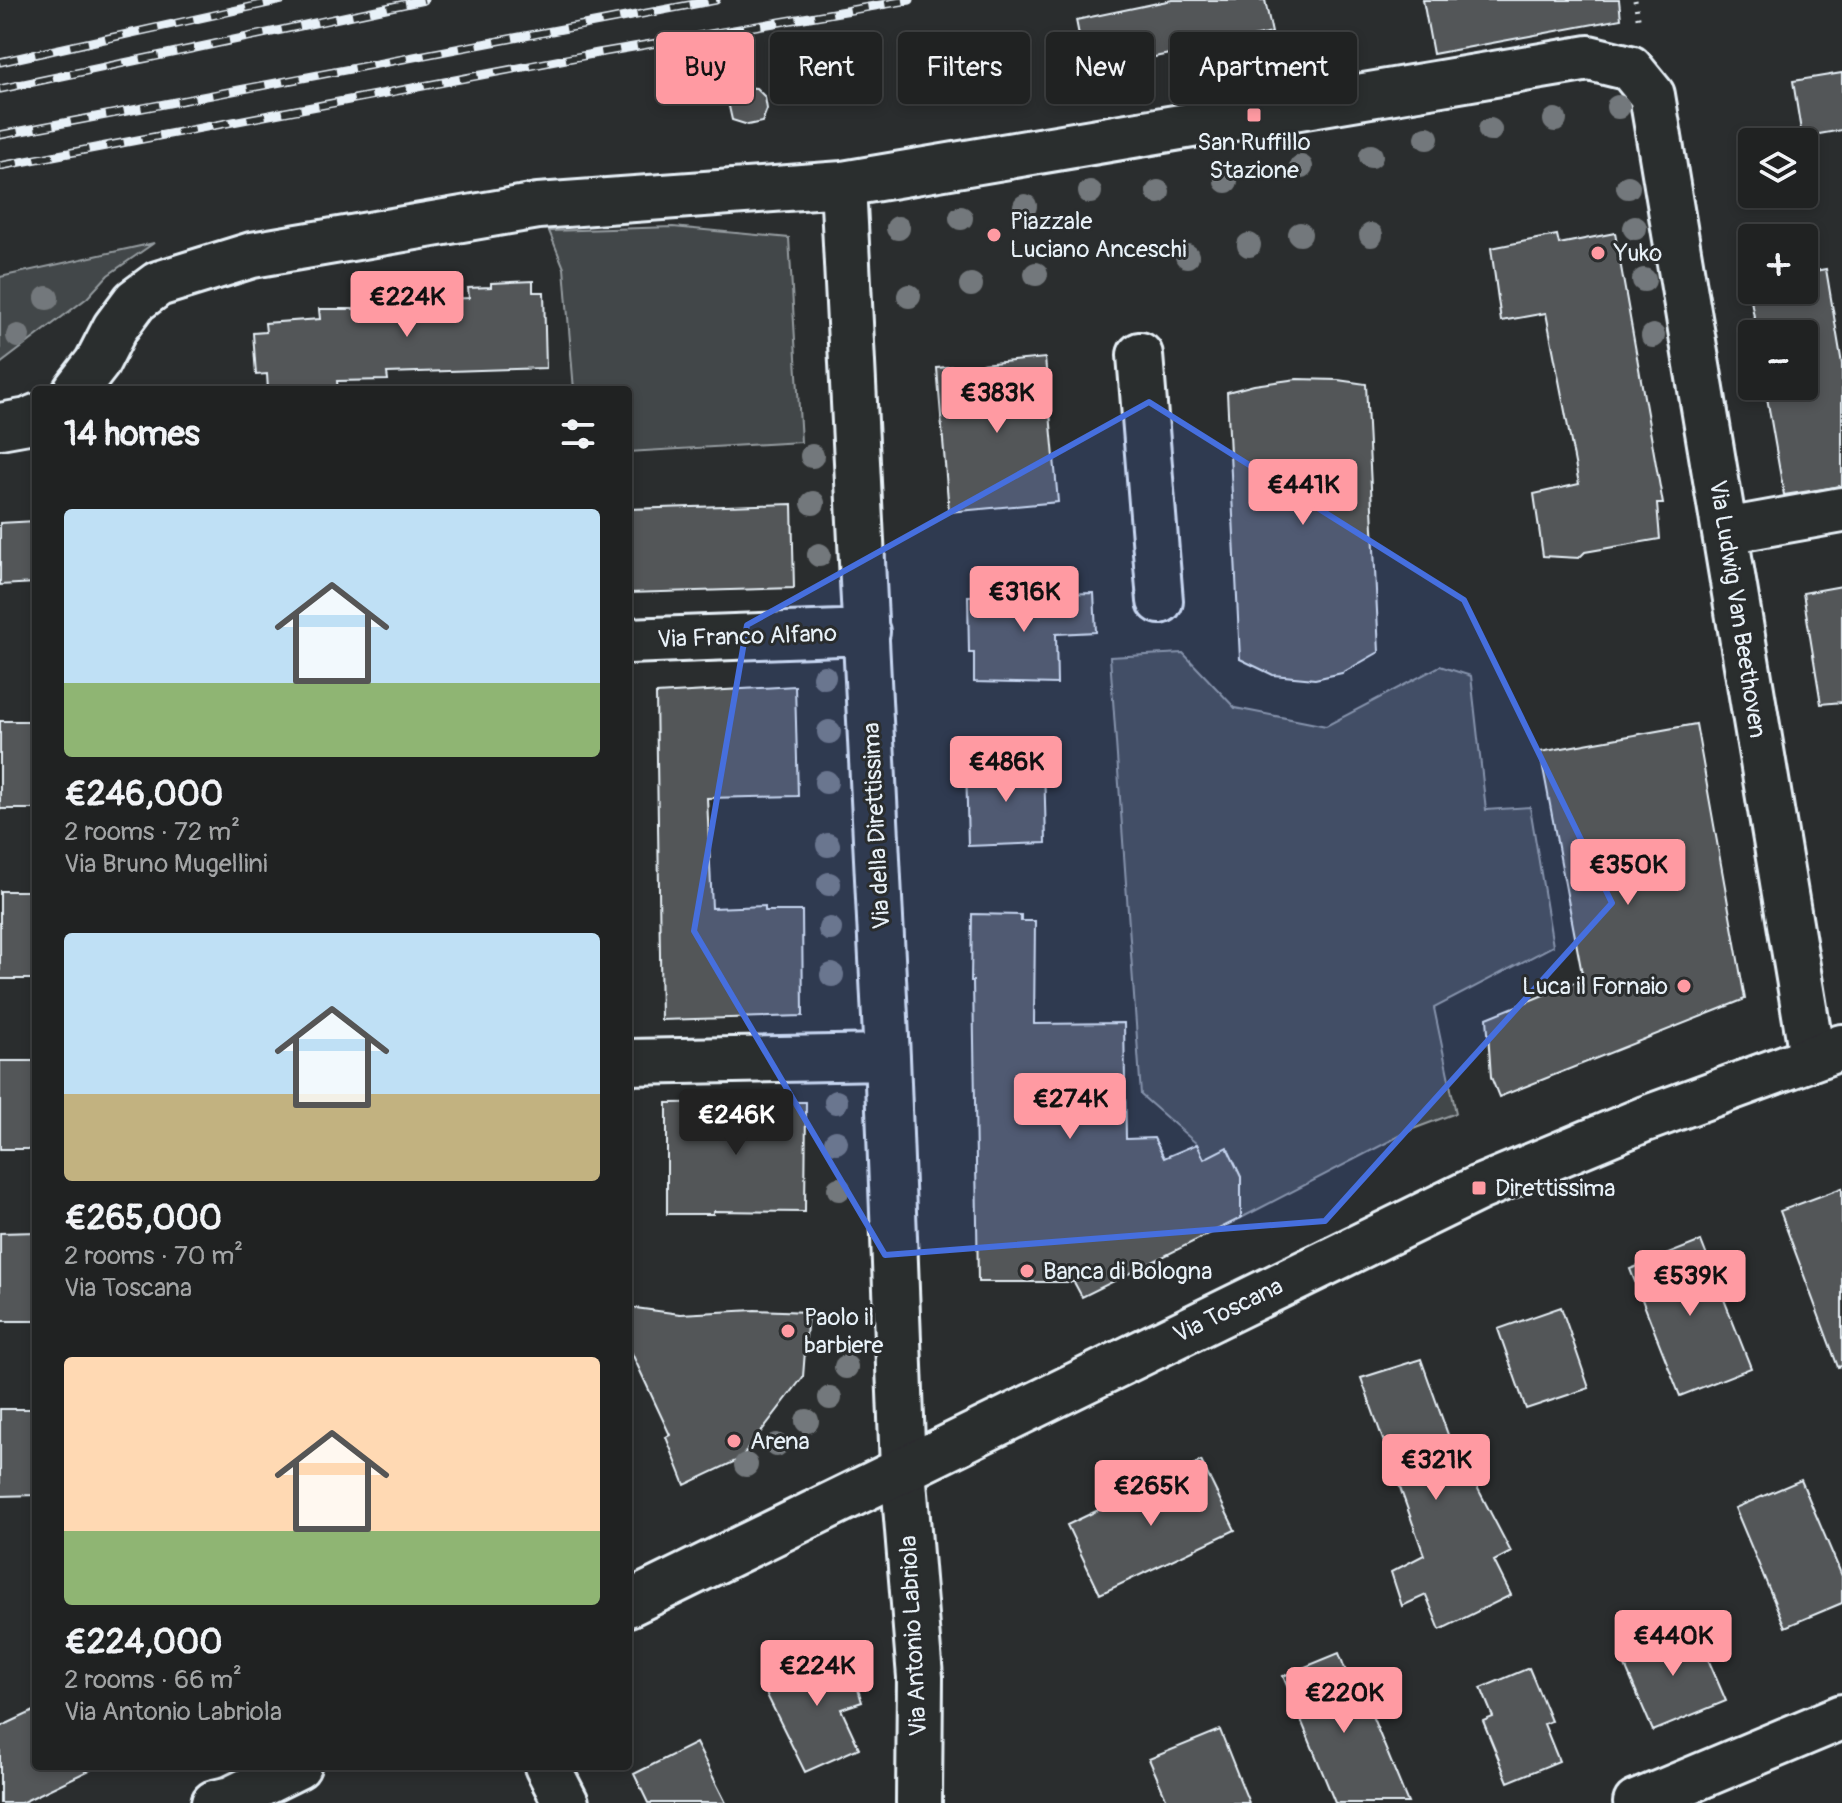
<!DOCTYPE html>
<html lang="en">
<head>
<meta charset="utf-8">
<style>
	:root { --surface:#202222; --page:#2d2f2f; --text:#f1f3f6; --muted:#a2a4a5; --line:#3d3f40; --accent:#ff9aa2 }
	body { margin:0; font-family:Pangolin,sans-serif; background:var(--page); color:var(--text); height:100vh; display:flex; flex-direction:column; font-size:30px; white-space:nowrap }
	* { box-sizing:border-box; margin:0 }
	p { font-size:26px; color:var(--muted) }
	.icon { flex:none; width:44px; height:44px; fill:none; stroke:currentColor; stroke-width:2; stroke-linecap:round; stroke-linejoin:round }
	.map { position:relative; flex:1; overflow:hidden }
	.panel { position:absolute; left:32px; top:386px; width:600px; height:1384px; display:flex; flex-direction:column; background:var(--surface); border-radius:8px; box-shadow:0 4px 12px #0003,0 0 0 2px var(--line) }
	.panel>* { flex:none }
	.guide { position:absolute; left:656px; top:32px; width:760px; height:72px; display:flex; gap:16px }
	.controls { position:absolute; left:1738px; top:128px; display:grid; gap:16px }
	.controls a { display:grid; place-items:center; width:80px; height:80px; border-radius:8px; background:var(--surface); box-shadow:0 4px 12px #0003,0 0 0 2px var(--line); font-size:40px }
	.price { position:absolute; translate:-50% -68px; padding:0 18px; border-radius:8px; background:var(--accent); color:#111; font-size:26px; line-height:52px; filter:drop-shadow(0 2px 4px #0008) }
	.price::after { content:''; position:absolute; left:50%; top:48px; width:24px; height:18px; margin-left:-12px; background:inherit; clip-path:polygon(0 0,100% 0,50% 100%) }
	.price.selected { background:#222; color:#fff }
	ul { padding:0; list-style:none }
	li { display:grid; align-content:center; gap:16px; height:424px; padding:0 32px }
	li span { display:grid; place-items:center; height:248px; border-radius:8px; color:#555 }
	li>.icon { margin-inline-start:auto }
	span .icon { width:144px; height:144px; fill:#fffc; stroke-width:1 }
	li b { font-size:34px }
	h2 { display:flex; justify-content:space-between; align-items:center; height:96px; padding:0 32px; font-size:34px }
	.pill { padding:0 28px; border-radius:8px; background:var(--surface); box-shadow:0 4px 12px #0003,0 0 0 2px var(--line); font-size:28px; line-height:72px }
	.pill.selected { background:var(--accent); color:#111 }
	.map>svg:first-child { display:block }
	.green { fill:#424648; stroke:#959ca0; stroke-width:2 }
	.building { fill:#535759; stroke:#e8f1f8; stroke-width:2 }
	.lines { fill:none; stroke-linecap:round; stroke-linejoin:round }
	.minor-casing { stroke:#e8f1f8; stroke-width:50 }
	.major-casing { stroke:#e8f1f8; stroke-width:50 }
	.path { stroke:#e8f1f8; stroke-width:5; stroke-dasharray:2 6; stroke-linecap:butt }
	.minor { stroke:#2a2d2e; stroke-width:44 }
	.major { stroke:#2a2d2e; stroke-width:44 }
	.rail-casing { stroke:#e8f1f8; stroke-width:9 }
	.rail { stroke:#2a2d2e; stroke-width:6; stroke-dasharray:18; stroke-linecap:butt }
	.tree { fill:#73787b }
	.marked { fill:#466fde; fill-opacity:0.2; stroke:#466fde; stroke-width:6; stroke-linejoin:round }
	.poi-dot { fill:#ff9aa2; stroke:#2a2d2e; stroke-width:3 }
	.labels { text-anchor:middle; stroke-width:6; stroke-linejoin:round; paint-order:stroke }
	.poi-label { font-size:24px; fill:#e8f1f8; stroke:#2a2d2e; text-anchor:start }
	.street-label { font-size:24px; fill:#e8f1f8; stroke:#2a2d2e }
</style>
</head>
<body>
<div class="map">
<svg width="1842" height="1803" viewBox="0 0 1842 1803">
	<rect width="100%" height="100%" fill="#2a2d2e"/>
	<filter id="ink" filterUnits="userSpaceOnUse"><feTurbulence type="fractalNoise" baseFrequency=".0125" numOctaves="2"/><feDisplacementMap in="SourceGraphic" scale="16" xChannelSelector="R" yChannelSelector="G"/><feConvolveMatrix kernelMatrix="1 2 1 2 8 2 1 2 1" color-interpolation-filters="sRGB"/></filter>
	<g filter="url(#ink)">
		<!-- green -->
		<path class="green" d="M673,227L789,238L801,442L628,452V390H574L564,268L549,231Z
			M154,243L108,275L87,298L0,364V277Z
			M1183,653L1235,708L1326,726L1440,666L1471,676L1486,810L1530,807L1553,946L1434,1008L1456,1113L1413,1129L1241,1218V1177L1227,1148L1204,1159L1197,1144L1141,1095L1110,657Z"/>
		<!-- building -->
		<path class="building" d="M1172,0H1265L1272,33L1086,71L1076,20Z
			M1423,0H1619L1621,19L1433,54Z
			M1842,73V130L1802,137L1793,81Z
			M743,87L756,88L765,97L767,109L762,122L748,125L732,120L728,102L733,93Z
			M1615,233L1663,504H1657L1660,539L1585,552L1579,558L1543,556L1534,494L1579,484L1546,313L1501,321L1491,248L1557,235L1559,244Z
			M1826,269L1842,364V486L1784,495L1765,386H1804V334H1757L1748,283L1752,282V290H1804V273Z
			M533,281V292H544L546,368L387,373L388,380L337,381L338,390H268L267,374L256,375L253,333L266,332L265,323L320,319L319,309H384V301L469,298L468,288L491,287V283Z
			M1045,358L1058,502L949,512L937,368Z
			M1297,379L1338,380L1366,384L1379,652L1342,673L1315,679L1273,675L1240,659L1227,392L1254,385Z
			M792,504L794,588L628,593V509Z
			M36,521V583L0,585V523Z
			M1842,586V702L1821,704L1803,593Z
			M1094,593L1096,632L1056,634L1057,684L974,682V653H969L968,596Z
			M795,686L798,796L707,798L712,908L765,906V911H802L803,1016L661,1020L656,694Z
			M0,721H36V809H0Z
			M1696,724L1745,999L1499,1097L1491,1077L1487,1018L1583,979L1540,752Z
			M1044,761L1046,843L968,846L966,764Z
			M0,891H36V979H0Z
			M972,914L1021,915V921H1035L1034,1024L1124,1023L1126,1139L1154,1138L1164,1158L1197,1144L1204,1159L1227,1147L1241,1177V1218L1082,1297L1074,1282H978L973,981H971Z
			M0,1061H36V1149H0Z
			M759,1102H806L805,1212L713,1211V1214H667V1103Z
			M1842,1188V1366L1838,1367L1780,1211Z
			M36,1232V1321H0V1233Z
			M1701,1241L1751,1368L1680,1396L1630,1269Z
			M628,1307L680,1314L755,1310L808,1312L803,1377L740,1459L685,1485L666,1437L670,1435L628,1345Z
			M1561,1307L1589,1388L1526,1409L1498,1329Z
			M1421,1359L1466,1485L1474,1481L1511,1552L1494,1561L1511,1595L1440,1630L1426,1595L1402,1606L1391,1572L1424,1555L1361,1378Z
			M0,1409H36V1495L0,1496Z
			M1201,1461L1235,1530L1100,1594L1067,1525Z
			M1801,1480L1842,1576V1603L1785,1627L1735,1508Z
			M1693,1624L1726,1701L1653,1731L1620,1654Z
			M844,1645L862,1702L841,1709L859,1748L805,1772L762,1685Z
			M1339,1653L1352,1687L1359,1684L1408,1803H1335L1283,1676Z
			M1529,1668L1551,1721L1544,1724L1559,1761L1508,1782L1483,1721L1493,1717L1481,1688Z
			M36,1710V1766H98L21,1803H0V1727Z
			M1220,1730L1249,1803H1168L1149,1759Z
			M696,1743L726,1803H648L634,1774Z"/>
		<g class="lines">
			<!-- minor casing -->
			<g class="minor-casing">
				<path id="minor" d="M843,184L887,1057L903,1469L920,1677L919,1803
					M1140,355L1160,601
					M76,390L97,363L115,328L135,301L158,284L252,255L538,206L843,184L1589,58L1630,68L1652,95L1812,1056
					M0,426L28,421L36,417
					M1726,531L1842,510
					M628,641L867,632
					M628,1062L887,1057
					M547,1766L566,1803
					M1636,1803L1842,1717"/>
			</g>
			<!-- major casing -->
			<g class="major-casing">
				<path id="major" d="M628,1604L1479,1188L1645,1119L1842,1047
					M214,1803L231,1799L298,1766"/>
			</g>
			<!-- path -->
			<path class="path" d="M1635,0L1639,23"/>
			<!-- minor -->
			<use href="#minor" class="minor"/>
			<!-- major -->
			<use href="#major" class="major"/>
			<!-- rail casing -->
			<g class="rail-casing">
				<path id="rail" d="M0,62L282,0
					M0,89L424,0
					M0,135L716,0
					M0,166L598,53L910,0"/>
			</g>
			<!-- rail -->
			<use href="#rail" class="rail"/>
		</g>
		<!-- trees -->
		<g class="tree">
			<circle cx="1618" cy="107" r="12"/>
			<circle cx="1555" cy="120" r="12"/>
			<circle cx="1490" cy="130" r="12"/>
			<circle cx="1427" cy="138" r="12"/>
			<circle cx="1371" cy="156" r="12"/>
			<circle cx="1301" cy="167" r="12"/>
			<circle cx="1226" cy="181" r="12"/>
			<circle cx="1628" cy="187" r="12"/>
			<circle cx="1090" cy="192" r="12"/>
			<circle cx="1158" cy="192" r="12"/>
			<circle cx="1025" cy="206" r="12"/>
			<circle cx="961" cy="218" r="12"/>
			<circle cx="898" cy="228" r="12"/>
			<circle cx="1635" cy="228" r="12"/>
			<circle cx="1300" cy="234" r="12"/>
			<circle cx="1371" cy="235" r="12"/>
			<circle cx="1249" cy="245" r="12"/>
			<circle cx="1187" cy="256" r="12"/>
			<circle cx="1036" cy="274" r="12"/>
			<circle cx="1644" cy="280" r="12"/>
			<circle cx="971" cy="285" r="12"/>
			<circle cx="909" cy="296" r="12"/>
			<circle cx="47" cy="298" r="12"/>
			<circle cx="18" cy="336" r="12"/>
			<circle cx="1653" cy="336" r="12"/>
			<circle cx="812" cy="456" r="12"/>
			<circle cx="813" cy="503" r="12"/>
			<circle cx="819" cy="555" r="12"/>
			<circle cx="824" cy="677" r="12"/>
			<circle cx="829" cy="732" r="12"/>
			<circle cx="826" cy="782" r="12"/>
			<circle cx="828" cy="845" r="12"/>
			<circle cx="829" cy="884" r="12"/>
			<circle cx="830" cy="929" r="12"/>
			<circle cx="832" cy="975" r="12"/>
			<circle cx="836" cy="1102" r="12"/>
			<circle cx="836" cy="1142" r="12"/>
			<circle cx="839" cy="1189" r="12"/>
			<circle cx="846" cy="1367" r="12"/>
			<circle cx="830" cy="1398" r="12"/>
			<circle cx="807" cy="1421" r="12"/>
			<circle cx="776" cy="1445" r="12"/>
			<circle cx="746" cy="1465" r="12"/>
		</g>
	</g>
	<!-- marked area -->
	<path class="marked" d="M1149,402L1464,600L1612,903L1325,1221L885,1255L694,931L747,625Z"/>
	<!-- markers -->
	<g class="poi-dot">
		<rect x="1246" y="107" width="16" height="16" rx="4"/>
		<circle cx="994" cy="235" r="8"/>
		<circle cx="1598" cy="253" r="8"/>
		<circle cx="1684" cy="986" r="8"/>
		<rect x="1471" y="1180" width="16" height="16" rx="4"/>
		<circle cx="1027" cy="1271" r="8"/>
		<circle cx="788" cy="1331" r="8"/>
		<circle cx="734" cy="1441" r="8"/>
	</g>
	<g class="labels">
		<!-- poi labels -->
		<g class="poi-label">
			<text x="1254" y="150" text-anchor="middle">San Ruffillo<tspan x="1254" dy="28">Stazione</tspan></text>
			<text x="1010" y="229">Piazzale<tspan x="1010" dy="28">Luciano Anceschi</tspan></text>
			<text x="1614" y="261">Yuko</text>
			<text x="1668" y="994" text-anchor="end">Luca il Fornaio</text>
			<text x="1495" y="1196">Direttissima</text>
			<text x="1043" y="1279">Banca di Bologna</text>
			<text x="804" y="1325">Paolo il<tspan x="804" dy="28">barbiere</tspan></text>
			<text x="750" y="1449">Arena</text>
		</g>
		<!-- street labels -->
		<g class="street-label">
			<text transform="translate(1738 609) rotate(81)" y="8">Via Ludwig Van Beethoven</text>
			<text transform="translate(747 636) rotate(-2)" y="8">Via Franco Alfano</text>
			<text transform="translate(876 826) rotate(-93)" y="8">Via della Direttissima</text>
			<text transform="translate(1228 1310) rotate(-26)" y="8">Via Toscana</text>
			<text transform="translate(913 1636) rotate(-93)" y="8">Via Antonio Labriola</text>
		</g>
	</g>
</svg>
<div class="controls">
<a><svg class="icon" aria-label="layers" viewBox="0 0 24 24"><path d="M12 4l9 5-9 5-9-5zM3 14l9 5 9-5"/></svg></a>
<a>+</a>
<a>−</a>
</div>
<b class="price" style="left:407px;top:339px">€224K</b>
<b class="price" style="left:997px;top:435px">€383K</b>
<b class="price" style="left:1303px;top:527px">€441K</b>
<b class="price" style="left:1024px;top:634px">€316K</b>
<b class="price" style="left:1006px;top:804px">€486K</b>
<b class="price" style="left:1628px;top:907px">€350K</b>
<b class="price" style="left:1070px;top:1141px">€274K</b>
<b class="price selected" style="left:736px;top:1157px">€246K</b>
<b class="price" style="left:1690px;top:1318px">€539K</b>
<b class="price" style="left:1436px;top:1502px">€321K</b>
<b class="price" style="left:1151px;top:1528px">€265K</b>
<b class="price" style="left:1673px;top:1678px">€440K</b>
<b class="price" style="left:817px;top:1708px">€224K</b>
<b class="price" style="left:1344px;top:1735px">€220K</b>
<div class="guide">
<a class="pill selected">Buy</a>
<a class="pill">Rent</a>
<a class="pill">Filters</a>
<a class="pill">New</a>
<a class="pill">Apartment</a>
</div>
<section class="panel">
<h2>14 homes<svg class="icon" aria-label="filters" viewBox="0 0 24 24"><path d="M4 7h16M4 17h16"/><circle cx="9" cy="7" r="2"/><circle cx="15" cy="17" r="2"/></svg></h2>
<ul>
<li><span style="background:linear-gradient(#bfe0f5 70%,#8fb573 0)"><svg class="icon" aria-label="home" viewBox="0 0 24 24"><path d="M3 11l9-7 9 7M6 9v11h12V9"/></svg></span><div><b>€246,000</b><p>2 rooms · 72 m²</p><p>Via Bruno Mugellini</p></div></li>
<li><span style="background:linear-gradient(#bfe0f5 65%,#c2b280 0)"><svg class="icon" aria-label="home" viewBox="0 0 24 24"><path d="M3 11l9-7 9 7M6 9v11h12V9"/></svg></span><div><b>€265,000</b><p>2 rooms · 70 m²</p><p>Via Toscana</p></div></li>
<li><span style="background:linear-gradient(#ffd9b3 70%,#8fb573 0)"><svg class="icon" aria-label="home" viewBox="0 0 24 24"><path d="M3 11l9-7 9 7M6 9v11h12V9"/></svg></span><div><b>€224,000</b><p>2 rooms · 66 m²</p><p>Via Antonio Labriola</p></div></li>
</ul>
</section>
</div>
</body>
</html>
